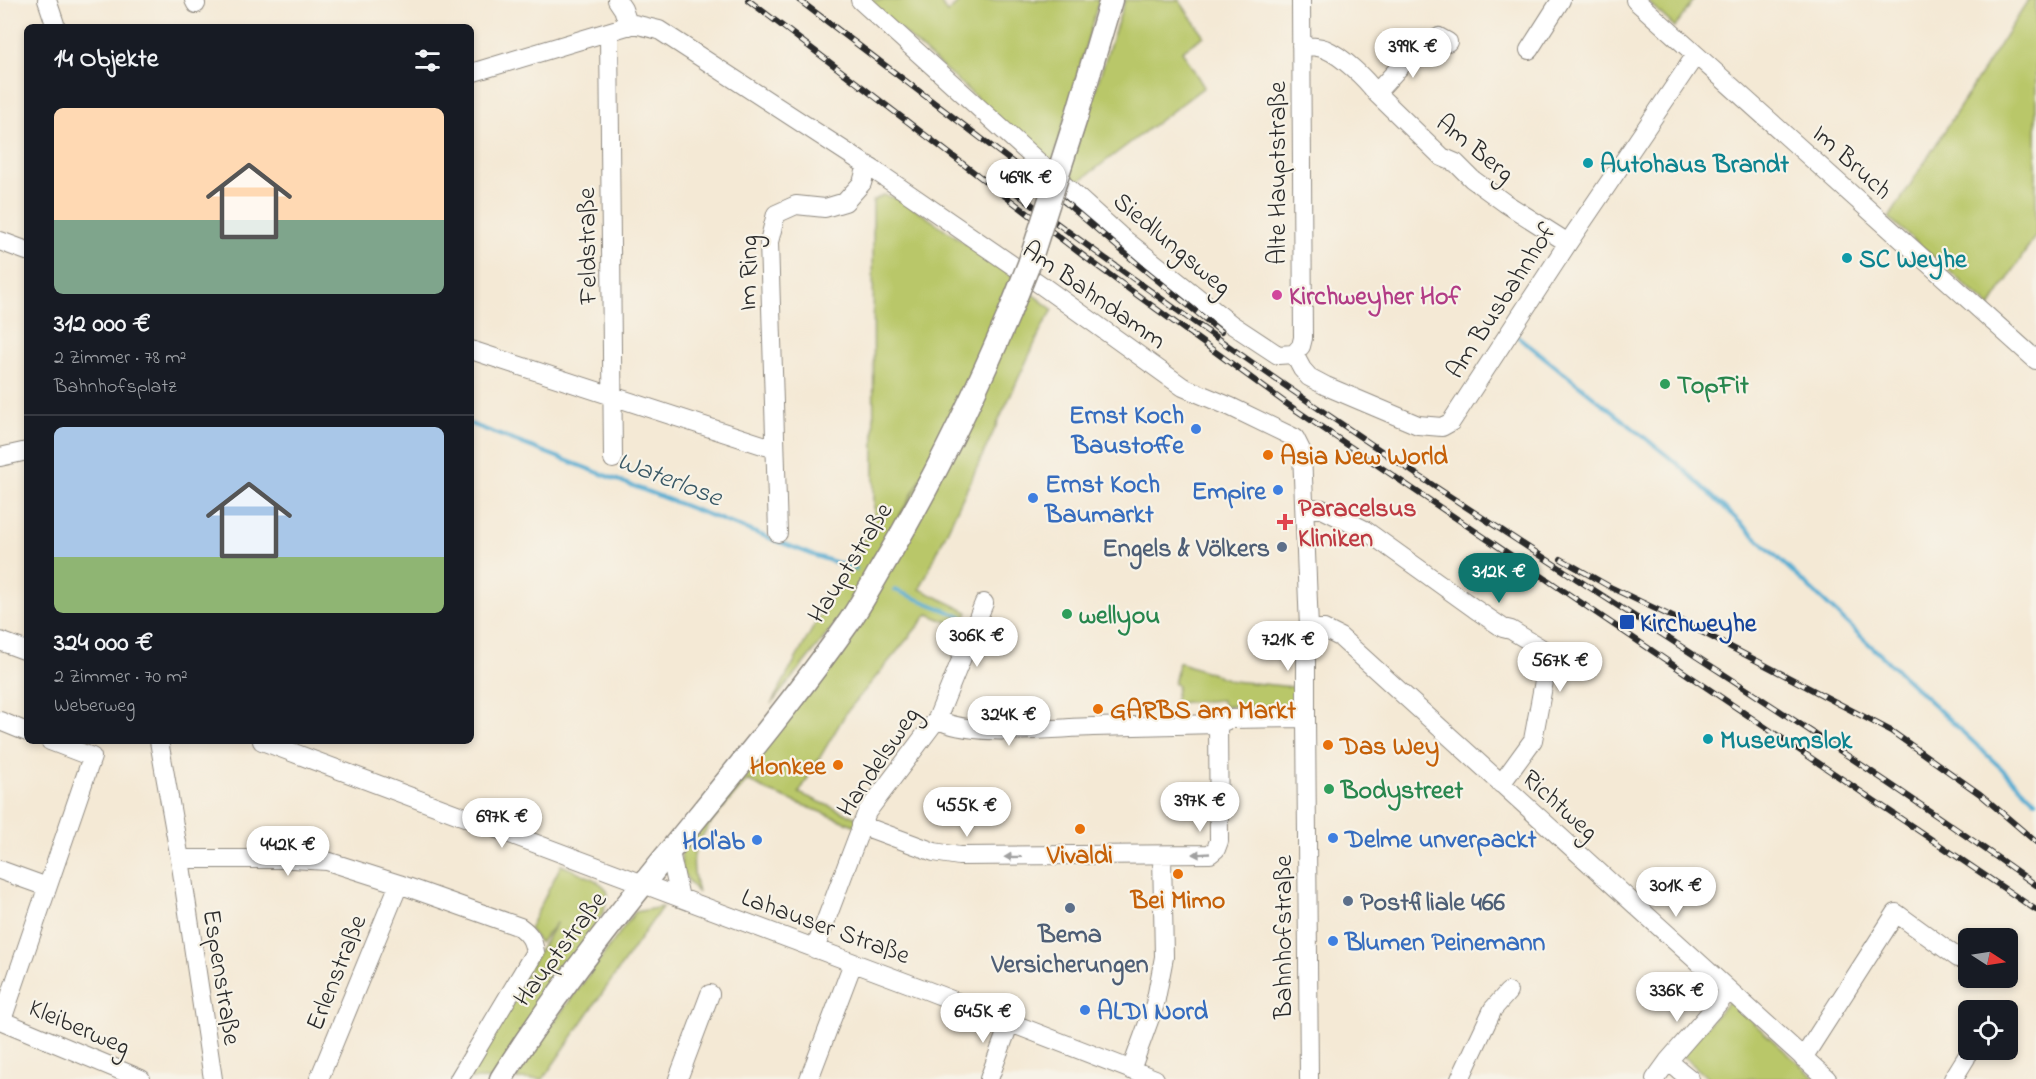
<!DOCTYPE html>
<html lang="de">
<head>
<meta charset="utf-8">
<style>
	:root { --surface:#171b24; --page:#20242c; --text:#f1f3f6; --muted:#9ea1a6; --line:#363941; --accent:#0f766e }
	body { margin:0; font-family:"Indie Flower",sans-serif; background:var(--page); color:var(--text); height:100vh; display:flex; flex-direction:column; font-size:22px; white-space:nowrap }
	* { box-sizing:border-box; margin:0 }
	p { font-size:20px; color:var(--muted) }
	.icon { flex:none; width:33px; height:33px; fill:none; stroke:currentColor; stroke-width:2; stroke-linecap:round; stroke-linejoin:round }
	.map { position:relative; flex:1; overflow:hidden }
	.panel { position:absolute; left:24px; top:24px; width:450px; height:720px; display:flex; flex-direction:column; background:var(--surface); border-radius:9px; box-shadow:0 3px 9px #0003 }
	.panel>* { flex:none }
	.needle { width:39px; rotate:102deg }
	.tools { position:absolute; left:1958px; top:928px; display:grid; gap:12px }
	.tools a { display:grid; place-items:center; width:60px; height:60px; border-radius:9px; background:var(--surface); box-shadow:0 3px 9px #0003; font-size:30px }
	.price { position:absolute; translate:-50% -51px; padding:0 14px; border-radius:21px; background:#fff; color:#222; font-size:20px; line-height:39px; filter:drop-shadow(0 2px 3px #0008) }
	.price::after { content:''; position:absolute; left:50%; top:36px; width:18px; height:14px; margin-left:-9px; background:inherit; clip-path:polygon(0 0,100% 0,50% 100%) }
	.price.selected { background:var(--accent); color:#fff }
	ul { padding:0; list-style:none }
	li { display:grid; align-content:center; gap:12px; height:318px; padding:0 30px }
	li+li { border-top:2px solid var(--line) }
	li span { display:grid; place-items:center; height:186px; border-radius:9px; color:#555 }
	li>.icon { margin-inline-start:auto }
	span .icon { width:108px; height:108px; fill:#fffc; stroke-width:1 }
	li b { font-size:26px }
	h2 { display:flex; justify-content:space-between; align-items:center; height:72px; padding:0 30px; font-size:26px }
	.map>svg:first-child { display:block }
	.green { fill:#b9c769; stroke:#72794a; stroke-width:1.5 }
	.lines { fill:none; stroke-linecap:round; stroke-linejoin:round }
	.stream { stroke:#54acd1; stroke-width:4 }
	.minor-casing { stroke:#908a80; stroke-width:20 }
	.major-casing { stroke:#908a80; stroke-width:25 }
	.minor { stroke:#fff; stroke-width:18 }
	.major { stroke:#fff; stroke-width:22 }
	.rail-casing { stroke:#2b2b2b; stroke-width:6 }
	.rail { stroke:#f7f3e8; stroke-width:4; stroke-dasharray:11; stroke-linecap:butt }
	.major-bridge-casing { stroke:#908a80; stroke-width:25; stroke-linecap:butt }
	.major-bridge { stroke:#fff; stroke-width:22 }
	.oneway { fill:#a0a0a0 }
	.culture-dot { fill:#0f9aa8; stroke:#f7f3e8; stroke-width:2 }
	.hotel-dot { fill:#d1479c; stroke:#f7f3e8; stroke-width:2 }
	.leisure-dot { fill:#2e9e5b; stroke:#f7f3e8; stroke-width:2 }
	.shop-dot { fill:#3f7fe0; stroke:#f7f3e8; stroke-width:2 }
	.food-dot { fill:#e8710a; stroke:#f7f3e8; stroke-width:2 }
	.health-dot { fill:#e0444e; stroke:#f7f3e8; stroke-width:2 }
	.service-dot { fill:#5c6f8a; stroke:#f7f3e8; stroke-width:2 }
	.transit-dot { fill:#1a4fb4; stroke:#f7f3e8; stroke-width:2 }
	.labels { text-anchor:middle; stroke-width:4.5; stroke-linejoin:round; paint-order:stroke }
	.street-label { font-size:26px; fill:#2b2b2b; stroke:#f7f3e8 }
	.culture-label { font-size:26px; font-weight:bold; fill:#0d838f; stroke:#f7f3e8; text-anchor:start }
	.hotel-label { font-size:26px; font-weight:bold; fill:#b23c85; stroke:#f7f3e8; text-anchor:start }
	.leisure-label { font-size:26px; font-weight:bold; fill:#27864d; stroke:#f7f3e8; text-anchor:start }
	.shop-label { font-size:26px; font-weight:bold; fill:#366cbe; stroke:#f7f3e8; text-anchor:start }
	.food-label { font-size:26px; font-weight:bold; fill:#c56008; stroke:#f7f3e8; text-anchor:start }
	.health-label { font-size:26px; font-weight:bold; fill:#be3a42; stroke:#f7f3e8; text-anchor:start }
	.service-label { font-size:26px; font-weight:bold; fill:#4e5e75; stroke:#f7f3e8; text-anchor:end }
	.transit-label { font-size:26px; font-weight:bold; fill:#164399; stroke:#f7f3e8; text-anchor:start }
	.water-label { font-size:27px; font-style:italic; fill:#395865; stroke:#f7f3e8 }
</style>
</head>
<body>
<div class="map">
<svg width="2036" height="1079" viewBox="0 0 2036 1079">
	<rect width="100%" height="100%" fill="#f7f3e8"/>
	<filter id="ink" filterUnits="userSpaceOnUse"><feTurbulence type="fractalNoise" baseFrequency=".0167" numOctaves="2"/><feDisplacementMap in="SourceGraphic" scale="12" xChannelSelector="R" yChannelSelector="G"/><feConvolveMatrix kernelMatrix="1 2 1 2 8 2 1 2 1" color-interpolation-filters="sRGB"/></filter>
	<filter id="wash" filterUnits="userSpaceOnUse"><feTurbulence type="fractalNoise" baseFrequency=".008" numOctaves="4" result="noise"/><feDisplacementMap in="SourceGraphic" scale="24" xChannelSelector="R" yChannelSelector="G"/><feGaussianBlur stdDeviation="1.35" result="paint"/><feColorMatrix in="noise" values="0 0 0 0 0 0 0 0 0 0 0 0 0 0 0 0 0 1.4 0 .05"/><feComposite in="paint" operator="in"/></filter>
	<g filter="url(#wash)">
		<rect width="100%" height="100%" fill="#f4e9d5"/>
		<!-- green -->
		<path class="green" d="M867,0H939L947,13L961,0H1099L1052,165Z
			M1125,0H1179L1204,36L1182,51L1204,87L1074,185L1067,175Z
			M1646,0H1694L1675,27Z
			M2028,0H2036V235L1990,307L1889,218Z
			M883,195L900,199L1014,276L935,454L841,617L771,704L842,575L874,523L873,201Z
			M1027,290L1053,310L1043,326L920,589L968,612L961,628L928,614L846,713L799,793L859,819L856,826L767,791L748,780C733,797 697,834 694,856C692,868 695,881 698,893L682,872L681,853L791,713Z
			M1179,662L1233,681L1303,688V707L1223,706L1222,700L1174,703L1178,685L1174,684Z
			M561,865C572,870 607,881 608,894C608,899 604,907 603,913L493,1079H462L557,922L540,943L529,929Z
			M662,907L543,1079H516L545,1034L635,912Z
			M1729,1001L1816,1079H1709L1682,1055Z"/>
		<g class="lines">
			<!-- stream -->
			<path class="stream" d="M1515,334L1679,465L2036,801
				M471,424L816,556L856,569
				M895,590L962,617"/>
		</g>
	</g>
	<g filter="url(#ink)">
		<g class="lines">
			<!-- minor casing -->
			<g class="minor-casing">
				<path id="minor" d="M47,0L56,27
					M194,0L196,4
					M617,0L623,9L629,26
					M860,0L1119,235L1231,324L1278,355L1294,354L1301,346L1303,338L1301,0
					M1635,0L2036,360
					M609,33L613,459
					M1301,46C1309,46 1317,46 1325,49C1342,56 1366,79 1376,93L1442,157L1456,163L1472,179L1505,203L1568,243
					M1529,50L1561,0
					M471,73L634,24L659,30L880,174L1044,287L1183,387L1231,407L1295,438L1302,452L1309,628L1306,657V718L1309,1079
					M1376,93L1408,58L1439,37L1448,42
					M0,241L27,251
					M471,350L775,449
					M1294,354L1302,369L1309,377L1326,386L1418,425L1442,427L1451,422L1568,243L1695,56
					M0,457L27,451
					M1304,507L1322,509L1365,530L1475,609L1503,628L1511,630L1544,650L1547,665L1533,740L1501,784
					M778,533L769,242L776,214L796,205L825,208L845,202L862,183L867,165
					M1309,628L1324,629L1340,637L1827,1079
					M0,641L27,651
					M937,719C970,738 1052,728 1093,727C1134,726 1176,725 1218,724L1230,719L1306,718
					M0,721L27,732
					M159,741L180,859L213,1079
					M262,741L926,990L1155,1079
					M861,825L934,852L959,856L1210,854L1216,849L1219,841L1218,724
					M670,852L680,898
					M180,859H293L327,861L399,884L520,927C530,934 533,940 535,952L459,1079
					M0,870L47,887
					M815,949L867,812L937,719L984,603
					M0,1020L141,1079
					M2,1020L92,757L50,741
					M1803,1058L1896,913L1958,958
					M1668,1061L1690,1079
					M1131,1070L1155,1004L1164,957L1162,855
					M319,1079L399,884
					M678,1079L710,994
					M809,1079L853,963
					M989,1079L1010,1022
					M1460,1079L1493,1009L1508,992
					M1655,1079L1668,1061L1729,991
					M1953,1079L1966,1058"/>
			</g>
			<!-- major casing -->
			<g class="major-casing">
				<path id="major" d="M1076,118L1111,0
					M501,1079C603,916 739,779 849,622C862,603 873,582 885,562C932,483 973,399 1009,314"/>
			</g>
			<!-- minor -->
			<use href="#minor" class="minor"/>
			<!-- major -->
			<use href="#major" class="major"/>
			<!-- rail casing -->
			<g class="rail-casing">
				<path id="rail" d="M748,0L1085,257L1287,404L2036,910
					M799,0L1066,203L1140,266L1221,332
					M1004,184C1166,305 1333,421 1503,531C1682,648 1862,761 2036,885
					M1561,559L1612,588L1681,621L1891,731L1980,794L2036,842"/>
			</g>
			<!-- rail -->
			<use href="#rail" class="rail"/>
			<!-- major-bridge casing -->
			<g class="major-bridge-casing">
				<path id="major-bridge" d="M1009,314L1029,264L1076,118"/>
			</g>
			<!-- major-bridge -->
			<use href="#major-bridge" class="major-bridge"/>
		</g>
		<!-- one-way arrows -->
		<defs><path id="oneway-solid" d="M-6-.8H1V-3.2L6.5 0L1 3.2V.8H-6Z" transform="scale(1.5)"/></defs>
		<g class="oneway">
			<use href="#oneway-solid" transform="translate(1201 854) rotate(177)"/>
			<use href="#oneway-solid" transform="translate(1013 857) rotate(179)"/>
		</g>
	</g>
	<!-- markers -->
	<g class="culture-dot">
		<circle cx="1588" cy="163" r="6"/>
		<circle cx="1847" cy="258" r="6"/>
		<circle cx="1708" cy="739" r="6"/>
	</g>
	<circle class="hotel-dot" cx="1277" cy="295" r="6"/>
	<g class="leisure-dot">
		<circle cx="1665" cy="384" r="6"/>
		<circle cx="1067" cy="614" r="6"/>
		<circle cx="1329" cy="789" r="6"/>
	</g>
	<g class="shop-dot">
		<circle cx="1196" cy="429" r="6"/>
		<circle cx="1278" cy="490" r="6"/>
		<circle cx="1033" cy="498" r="6"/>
		<circle cx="1333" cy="838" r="6"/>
		<circle cx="757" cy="840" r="6"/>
		<circle cx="1333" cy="941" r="6"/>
		<circle cx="1085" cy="1010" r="6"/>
	</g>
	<g class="food-dot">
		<circle cx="1268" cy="455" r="6"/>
		<circle cx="1098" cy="709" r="6"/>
		<circle cx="1328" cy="745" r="6"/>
		<circle cx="838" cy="765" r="6"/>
		<circle cx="1080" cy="829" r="6"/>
		<circle cx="1178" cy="874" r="6"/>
	</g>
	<path class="health-dot" d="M1282 513h6v6h6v6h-6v6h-6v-6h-6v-6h6z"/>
	<g class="service-dot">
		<circle cx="1282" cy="547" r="6"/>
		<circle cx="1348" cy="901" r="6"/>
		<circle cx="1070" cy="908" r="6"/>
	</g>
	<rect class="transit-dot" x="1619" y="614" width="16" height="16" rx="3"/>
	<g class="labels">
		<!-- street labels -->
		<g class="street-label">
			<text transform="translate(1476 147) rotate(39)" y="9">Am Berg</text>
			<text transform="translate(1853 161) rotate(42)" y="9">Im Bruch</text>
			<text transform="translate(1276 173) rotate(-90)" y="9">Alte Hauptstraße</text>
			<text transform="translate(1173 243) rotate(40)" y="9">Siedlungsweg</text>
			<text transform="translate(586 246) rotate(-91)" y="9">Feldstraße</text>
			<text transform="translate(747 273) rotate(-89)" y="9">Im Ring</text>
			<text transform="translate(1095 294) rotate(35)" y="9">Am Bahndamm</text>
			<text transform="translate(1500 300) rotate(-57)" y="9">Am Busbahnhof</text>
			<text transform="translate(849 562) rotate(-58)" y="9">Hauptstraße</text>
			<text transform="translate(877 761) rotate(-56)" y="9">Handelsweg</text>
			<text transform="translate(1561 804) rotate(42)" y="9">Richtweg</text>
			<text transform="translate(826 925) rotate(20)" y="9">Lahauser Straße</text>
			<text transform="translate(1282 937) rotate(-90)" y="9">Bahnhofstraße</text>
			<text transform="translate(559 948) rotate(-53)" y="9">Hauptstraße</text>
			<text transform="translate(335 972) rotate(-68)" y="9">Erlenstraße</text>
			<text transform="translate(223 977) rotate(81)" y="9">Espenstraße</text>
			<text transform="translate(80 1026) rotate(23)" y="9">Kleiberweg</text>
		</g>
		<!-- culture labels -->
		<g class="culture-label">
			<text x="1600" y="172">Autohaus Brandt</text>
			<text x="1859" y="267">SC Weyhe</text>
			<text x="1720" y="748">Museumslok</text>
		</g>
		<!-- hotel labels -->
		<g class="hotel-label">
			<text x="1289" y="304">Kirchweyher Hof</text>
		</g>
		<!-- leisure labels -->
		<g class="leisure-label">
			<text x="1677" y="393">TopFit</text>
			<text x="1079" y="623">wellyou</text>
			<text x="1341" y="798">Bodystreet</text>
		</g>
		<!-- shop labels -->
		<g class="shop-label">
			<text x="1184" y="423" text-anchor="end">Ernst Koch<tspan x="1184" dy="30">Baustoffe</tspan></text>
			<text x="1045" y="492">Ernst Koch<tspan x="1045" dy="30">Baumarkt</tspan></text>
			<text x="1266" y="499" text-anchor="end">Empire</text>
			<text x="1345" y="847">Delme unverpackt</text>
			<text x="745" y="849" text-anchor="end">Hol'ab</text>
			<text x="1345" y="950">Blumen Peinemann</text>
			<text x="1097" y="1019">ALDI Nord</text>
		</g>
		<!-- food labels -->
		<g class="food-label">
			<text x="1280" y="464">Asia New World</text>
			<text x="1110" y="718">GARBS am Markt</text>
			<text x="1340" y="754">Das Wey</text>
			<text x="826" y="774" text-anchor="end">Honkee</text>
			<text x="1080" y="863" text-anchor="middle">Vivaldi</text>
			<text x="1178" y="908" text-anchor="middle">Bei Mimo</text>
		</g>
		<!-- health labels -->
		<g class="health-label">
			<text x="1298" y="516">Paracelsus<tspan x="1298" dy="30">Kliniken</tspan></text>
		</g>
		<!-- service labels -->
		<g class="service-label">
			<text x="1270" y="556">Engels &amp; Völkers</text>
			<text x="1360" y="910" text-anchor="start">Postfiliale 466</text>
			<text x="1070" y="942" text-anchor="middle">Bema<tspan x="1070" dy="30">Versicherungen</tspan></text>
		</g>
		<!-- transit labels -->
		<g class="transit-label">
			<text x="1640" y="631">Kirchweyhe</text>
		</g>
		<!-- water labels -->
		<g class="water-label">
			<text transform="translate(670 478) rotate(21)" y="9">Waterlose</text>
		</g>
	</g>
</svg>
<div class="tools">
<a><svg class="needle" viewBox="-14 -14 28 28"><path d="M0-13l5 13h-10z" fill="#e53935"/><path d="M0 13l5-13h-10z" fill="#9ea1a6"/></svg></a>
<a><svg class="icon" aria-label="locate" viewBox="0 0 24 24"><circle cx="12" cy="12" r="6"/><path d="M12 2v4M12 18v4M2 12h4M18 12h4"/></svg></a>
</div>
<b class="price" style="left:1413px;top:79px">399K €</b>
<b class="price" style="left:1026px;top:210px">469K €</b>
<b class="price selected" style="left:1499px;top:604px">312K €</b>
<b class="price" style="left:977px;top:668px">306K €</b>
<b class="price" style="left:1288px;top:672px">721K €</b>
<b class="price" style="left:1560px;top:693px">567K €</b>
<b class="price" style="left:1009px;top:747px">324K €</b>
<b class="price" style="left:1200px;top:833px">397K €</b>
<b class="price" style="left:967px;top:838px">455K €</b>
<b class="price" style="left:502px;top:849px">697K €</b>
<b class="price" style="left:288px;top:877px">442K €</b>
<b class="price" style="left:1676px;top:918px">301K €</b>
<b class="price" style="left:1677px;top:1023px">336K €</b>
<b class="price" style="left:983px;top:1044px">645K €</b>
<section class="panel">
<h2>14 Objekte<svg class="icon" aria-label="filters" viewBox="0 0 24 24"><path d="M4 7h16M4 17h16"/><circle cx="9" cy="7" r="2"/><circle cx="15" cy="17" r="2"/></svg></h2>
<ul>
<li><span style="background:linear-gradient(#ffd9b3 60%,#7fa58c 0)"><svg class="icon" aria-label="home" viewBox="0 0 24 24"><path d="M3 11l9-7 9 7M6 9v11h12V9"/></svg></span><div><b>312 000 €</b><p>2 Zimmer · 78 m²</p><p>Bahnhofsplatz</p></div></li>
<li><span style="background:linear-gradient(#a9c7e8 70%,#8fb573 0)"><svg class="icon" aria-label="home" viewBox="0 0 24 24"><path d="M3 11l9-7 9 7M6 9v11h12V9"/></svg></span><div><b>324 000 €</b><p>2 Zimmer · 70 m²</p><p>Weberweg</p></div></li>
</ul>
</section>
</div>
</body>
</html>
